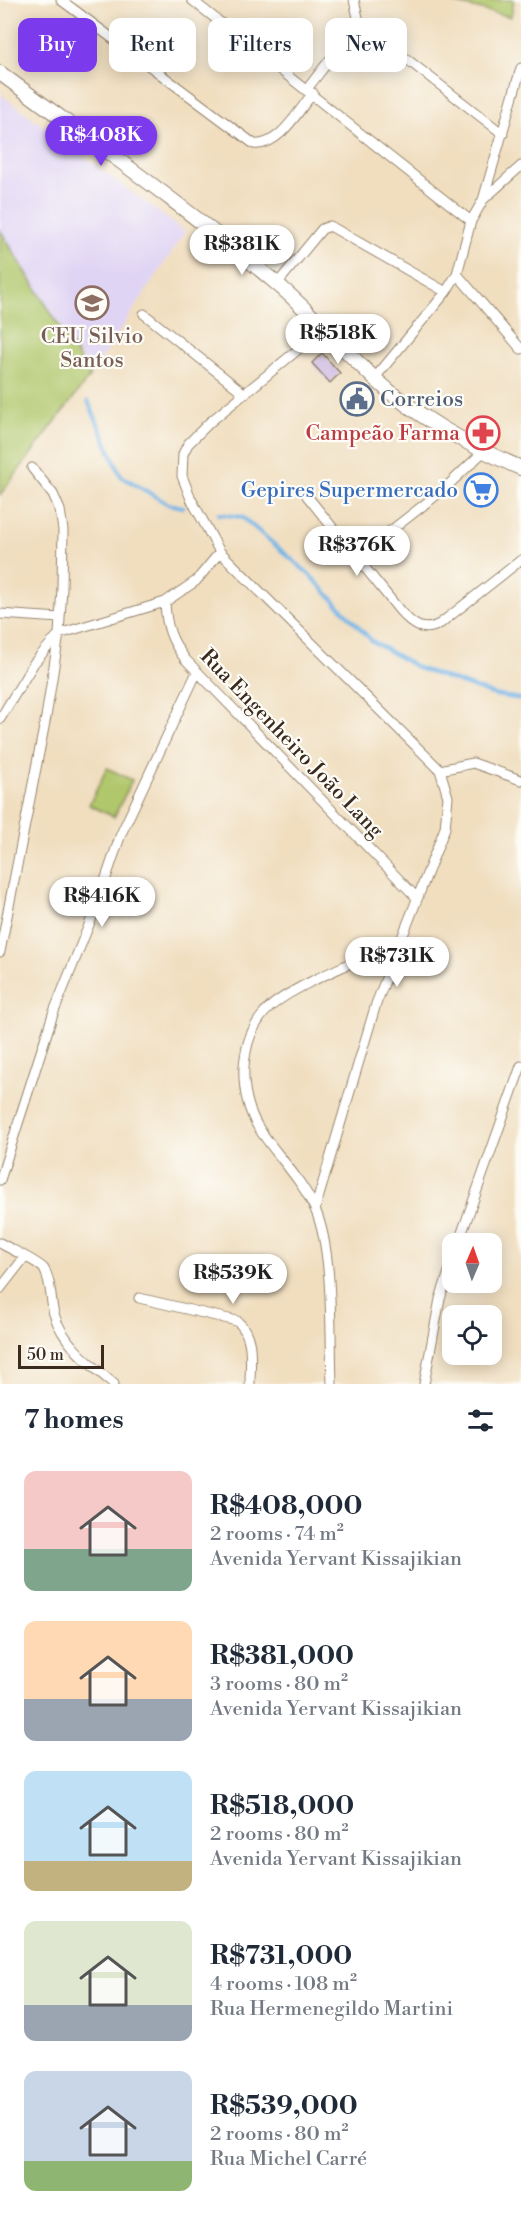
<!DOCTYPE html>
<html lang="en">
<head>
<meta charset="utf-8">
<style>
	:root { --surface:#fff; --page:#f6f6f7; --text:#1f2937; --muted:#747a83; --accent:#7c3aed }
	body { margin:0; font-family:"Libre Bodoni",serif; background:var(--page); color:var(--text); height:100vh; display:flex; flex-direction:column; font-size:22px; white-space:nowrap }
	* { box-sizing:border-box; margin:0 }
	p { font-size:20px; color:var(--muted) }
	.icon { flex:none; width:33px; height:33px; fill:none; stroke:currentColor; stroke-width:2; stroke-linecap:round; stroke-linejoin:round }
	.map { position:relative; height:1384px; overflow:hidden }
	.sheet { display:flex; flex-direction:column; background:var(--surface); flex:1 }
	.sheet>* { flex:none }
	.hud { position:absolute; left:18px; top:18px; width:486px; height:54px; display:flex; gap:12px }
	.needle { width:39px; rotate:2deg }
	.fabs { position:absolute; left:442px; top:1233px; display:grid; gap:12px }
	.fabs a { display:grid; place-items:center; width:60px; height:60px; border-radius:12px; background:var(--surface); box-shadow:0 3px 15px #0003; font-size:30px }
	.scale { position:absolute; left:18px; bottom:15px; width:86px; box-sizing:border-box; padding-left:6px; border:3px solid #3b2a1e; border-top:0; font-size:16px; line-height:21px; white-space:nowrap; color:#3b2a1e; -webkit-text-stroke:4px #fdfcf7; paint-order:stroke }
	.price { position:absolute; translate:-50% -51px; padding:0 14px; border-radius:21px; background:#fff; color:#222; font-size:20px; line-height:39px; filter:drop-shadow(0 2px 3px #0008) }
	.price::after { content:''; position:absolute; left:50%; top:36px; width:18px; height:14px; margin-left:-9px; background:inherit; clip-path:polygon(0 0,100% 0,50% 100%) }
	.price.current { background:var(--accent); color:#fff }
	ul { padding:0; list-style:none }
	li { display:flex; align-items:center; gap:18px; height:150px; padding:0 24px }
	li span { display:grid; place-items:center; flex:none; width:168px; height:120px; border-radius:12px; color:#555 }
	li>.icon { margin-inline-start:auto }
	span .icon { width:72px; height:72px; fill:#fffc; stroke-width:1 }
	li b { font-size:26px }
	h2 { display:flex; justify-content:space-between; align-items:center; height:72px; padding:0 24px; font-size:26px }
	.pill { padding:0 21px; border-radius:12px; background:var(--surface); box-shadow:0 3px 15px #0003; font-size:21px; line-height:54px }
	.pill.current { background:var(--accent); color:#fff }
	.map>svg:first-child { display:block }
	.built { fill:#e0d4f4 }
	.green { fill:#b0c76c; stroke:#767845; stroke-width:1.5 }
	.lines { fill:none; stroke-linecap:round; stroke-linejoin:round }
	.stream { stroke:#71b3e6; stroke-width:4 }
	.building { fill:#cab5e0 }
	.street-casing { stroke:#96846e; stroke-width:11 }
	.secondary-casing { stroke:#96846e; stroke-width:16 }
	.street { stroke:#fff; stroke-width:9 }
	.secondary { stroke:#fff; stroke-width:14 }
	.labels { text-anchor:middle; stroke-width:4.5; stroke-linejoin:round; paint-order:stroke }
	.education-label { font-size:21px; fill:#785e54; stroke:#fdfcf7 }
	.service-label { font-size:21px; fill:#4e5e75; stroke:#fdfcf7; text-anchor:start }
	.health-label { font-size:21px; fill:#be3a42; stroke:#fdfcf7; text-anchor:end }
	.shop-label { font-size:21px; fill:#366cbe; stroke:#fdfcf7; text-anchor:end }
	.street-label { font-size:21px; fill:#3b2a1e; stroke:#fdfcf7 }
</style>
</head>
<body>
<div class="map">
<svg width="521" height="1384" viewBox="0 0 521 1384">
	<rect width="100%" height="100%" fill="#fdfcf7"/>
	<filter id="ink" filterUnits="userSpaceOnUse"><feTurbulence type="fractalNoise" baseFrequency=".0167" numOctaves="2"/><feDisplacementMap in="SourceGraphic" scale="12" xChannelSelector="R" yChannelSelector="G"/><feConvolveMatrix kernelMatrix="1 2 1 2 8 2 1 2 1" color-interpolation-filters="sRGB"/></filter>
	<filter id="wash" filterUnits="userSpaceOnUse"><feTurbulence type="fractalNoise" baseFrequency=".008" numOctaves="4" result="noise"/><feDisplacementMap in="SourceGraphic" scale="24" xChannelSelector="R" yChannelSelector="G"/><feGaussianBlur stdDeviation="1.35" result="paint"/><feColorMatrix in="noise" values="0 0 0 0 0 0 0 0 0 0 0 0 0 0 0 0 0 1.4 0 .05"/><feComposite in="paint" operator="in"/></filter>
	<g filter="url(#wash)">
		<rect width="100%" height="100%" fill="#f0debf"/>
		<!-- built -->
		<path class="built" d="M0,94L185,232L91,374L0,230Z"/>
		<!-- green -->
		<path class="green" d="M441,0H514L511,17Z
			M0,230L90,376L0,495Z
			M107,768L132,780L114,817L89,805Z"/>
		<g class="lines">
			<!-- stream -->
			<path class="stream" d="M88,401L121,476L168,504L183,507
				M219,514L242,517L309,574L372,641L418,668L495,695L521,699"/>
		</g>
		<g id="blocks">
			<!-- building -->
			<path class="building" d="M322,353L340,373L330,383L312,363Z"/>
		</g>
	</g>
	<g filter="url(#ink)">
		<use href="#blocks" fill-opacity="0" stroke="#96846e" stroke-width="1.5"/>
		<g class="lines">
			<!-- street casing -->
			<g class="street-casing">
				<path id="street" d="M61,0L254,144C279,147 298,111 313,93
					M192,0L471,221
					M359,22L503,134
					M307,89L359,22L354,0
					M484,199L521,166
					M457,274L521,349
					M277,284L322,229L330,226L446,292
					M144,314L245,394
					M374,379L446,292L457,274L471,221L483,200L521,68
					M307,496L400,611C413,625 423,634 441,623L521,560
					M357,557L443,490L483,452
					M165,602C166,626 171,641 186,660L417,898
					M0,614L60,618
					M0,719L34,663L59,634L165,602L196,581L220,552
					M440,770L473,763L521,780
					M0,952L46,717L59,634L62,588L63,530L60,510L53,494L32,468
					M0,1180L53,1014L95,910L121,834L197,672
					M315,1209L376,1004L445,828L448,797L440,770L220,552L191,499L182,476L183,454L188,444L210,422L323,329
					M0,1243C10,1249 39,1262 44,1269C52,1283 50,1299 54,1314C63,1344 91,1365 114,1384
					M458,1244L521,1066
					M0,1289L24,1258
					M139,1298L237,1321C255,1336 250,1362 250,1384
					M332,1384C330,1335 334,1252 315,1209C301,1178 276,1155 258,1127C247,1108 243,1087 244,1066C246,1045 251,1028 265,1012C285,988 369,956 401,941
					M424,1384L440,1299L453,1260"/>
			</g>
			<!-- secondary casing -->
			<g class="secondary-casing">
				<path id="secondary" d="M0,73C93,142 188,208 276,283C311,312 340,347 374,378C414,415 471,447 521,468"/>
			</g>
			<!-- street -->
			<use href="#street" class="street"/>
			<!-- secondary -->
			<use href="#secondary" class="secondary"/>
		</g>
	</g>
	<!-- icons -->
	<defs>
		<g id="school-ring" transform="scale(1.725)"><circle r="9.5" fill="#fdfcf7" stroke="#8d6e63" stroke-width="1.5"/><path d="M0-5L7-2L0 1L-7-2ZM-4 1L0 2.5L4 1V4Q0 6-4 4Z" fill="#8d6e63"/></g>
		<g id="civic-ring" transform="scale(1.725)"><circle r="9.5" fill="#fdfcf7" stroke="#5c6f8a" stroke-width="1.5"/><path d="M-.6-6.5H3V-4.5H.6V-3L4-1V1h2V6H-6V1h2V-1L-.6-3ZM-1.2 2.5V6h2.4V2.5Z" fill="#5c6f8a"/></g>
		<g id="pharmacy-ring" transform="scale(1.725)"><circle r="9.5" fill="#fdfcf7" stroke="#e0444e" stroke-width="1.5"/><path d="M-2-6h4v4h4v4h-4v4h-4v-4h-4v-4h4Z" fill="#e0444e"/></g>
		<g id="supermarket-ring" transform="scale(1.725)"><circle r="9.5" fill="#fdfcf7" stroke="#3f7fe0" stroke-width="1.5"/><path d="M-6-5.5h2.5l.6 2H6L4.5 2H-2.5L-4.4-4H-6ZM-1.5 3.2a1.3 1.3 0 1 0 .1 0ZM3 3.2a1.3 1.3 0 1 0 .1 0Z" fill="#3f7fe0"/></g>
	</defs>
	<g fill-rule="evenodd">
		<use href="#school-ring" x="92" y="303"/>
		<use href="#civic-ring" x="357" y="399"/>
		<use href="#pharmacy-ring" x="483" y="433"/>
		<use href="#supermarket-ring" x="481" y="490"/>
	</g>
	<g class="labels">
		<!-- education labels -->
		<g class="education-label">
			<text x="92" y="343">CEU Silvio<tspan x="92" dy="24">Santos</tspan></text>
		</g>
		<!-- service labels -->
		<g class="service-label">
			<text x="380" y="406">Correios</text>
		</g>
		<!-- health labels -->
		<g class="health-label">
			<text x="460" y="440">Campeão Farma</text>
		</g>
		<!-- shop labels -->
		<g class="shop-label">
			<text x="458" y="497">Gepires Supermercado</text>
		</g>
		<!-- street labels -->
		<g class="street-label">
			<text transform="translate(292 743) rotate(46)" y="7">Rua Engenheiro João Lang</text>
		</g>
	</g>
</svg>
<div class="fabs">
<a><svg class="needle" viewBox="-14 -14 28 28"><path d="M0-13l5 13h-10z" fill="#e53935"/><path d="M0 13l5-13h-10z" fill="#747a83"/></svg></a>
<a><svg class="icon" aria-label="locate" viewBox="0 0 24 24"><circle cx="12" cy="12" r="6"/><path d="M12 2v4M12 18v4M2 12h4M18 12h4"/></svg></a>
</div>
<div class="scale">50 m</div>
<b class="price current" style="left:101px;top:167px">R$408K</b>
<b class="price" style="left:242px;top:276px">R$381K</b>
<b class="price" style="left:338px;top:365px">R$518K</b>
<b class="price" style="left:357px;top:577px">R$376K</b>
<b class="price" style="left:102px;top:928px">R$416K</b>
<b class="price" style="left:397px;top:988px">R$731K</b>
<b class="price" style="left:233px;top:1305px">R$539K</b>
<div class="hud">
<a class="pill current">Buy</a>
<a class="pill">Rent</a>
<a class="pill">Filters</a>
<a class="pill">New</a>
</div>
</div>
<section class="sheet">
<h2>7 homes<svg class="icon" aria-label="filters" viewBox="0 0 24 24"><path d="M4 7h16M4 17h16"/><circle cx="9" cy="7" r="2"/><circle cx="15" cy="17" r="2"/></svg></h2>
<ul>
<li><span style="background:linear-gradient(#f6c9c9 65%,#7fa58c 0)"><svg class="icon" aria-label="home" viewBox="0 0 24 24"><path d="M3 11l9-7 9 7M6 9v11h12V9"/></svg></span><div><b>R$408,000</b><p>2 rooms · 74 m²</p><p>Avenida Yervant Kissajikian</p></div></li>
<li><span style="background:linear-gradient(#ffd9b3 65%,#9aa5b1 0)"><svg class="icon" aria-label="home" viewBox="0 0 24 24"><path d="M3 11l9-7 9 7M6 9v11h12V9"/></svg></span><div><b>R$381,000</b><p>3 rooms · 80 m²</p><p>Avenida Yervant Kissajikian</p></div></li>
<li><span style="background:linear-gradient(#bfe0f5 75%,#c2b280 0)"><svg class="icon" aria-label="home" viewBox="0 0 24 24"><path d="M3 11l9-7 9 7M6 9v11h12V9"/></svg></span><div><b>R$518,000</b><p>2 rooms · 80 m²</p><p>Avenida Yervant Kissajikian</p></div></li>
<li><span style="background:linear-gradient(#dfe7d0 70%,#9aa5b1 0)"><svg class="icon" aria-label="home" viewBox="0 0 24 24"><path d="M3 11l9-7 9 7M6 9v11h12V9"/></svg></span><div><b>R$731,000</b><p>4 rooms · 108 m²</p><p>Rua Hermenegildo Martini</p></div></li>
<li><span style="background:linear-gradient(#c9d6e8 75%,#8fb573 0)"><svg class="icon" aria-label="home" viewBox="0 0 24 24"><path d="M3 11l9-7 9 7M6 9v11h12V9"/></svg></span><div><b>R$539,000</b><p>2 rooms · 80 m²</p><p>Rua Michel Carré</p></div></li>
</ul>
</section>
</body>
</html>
